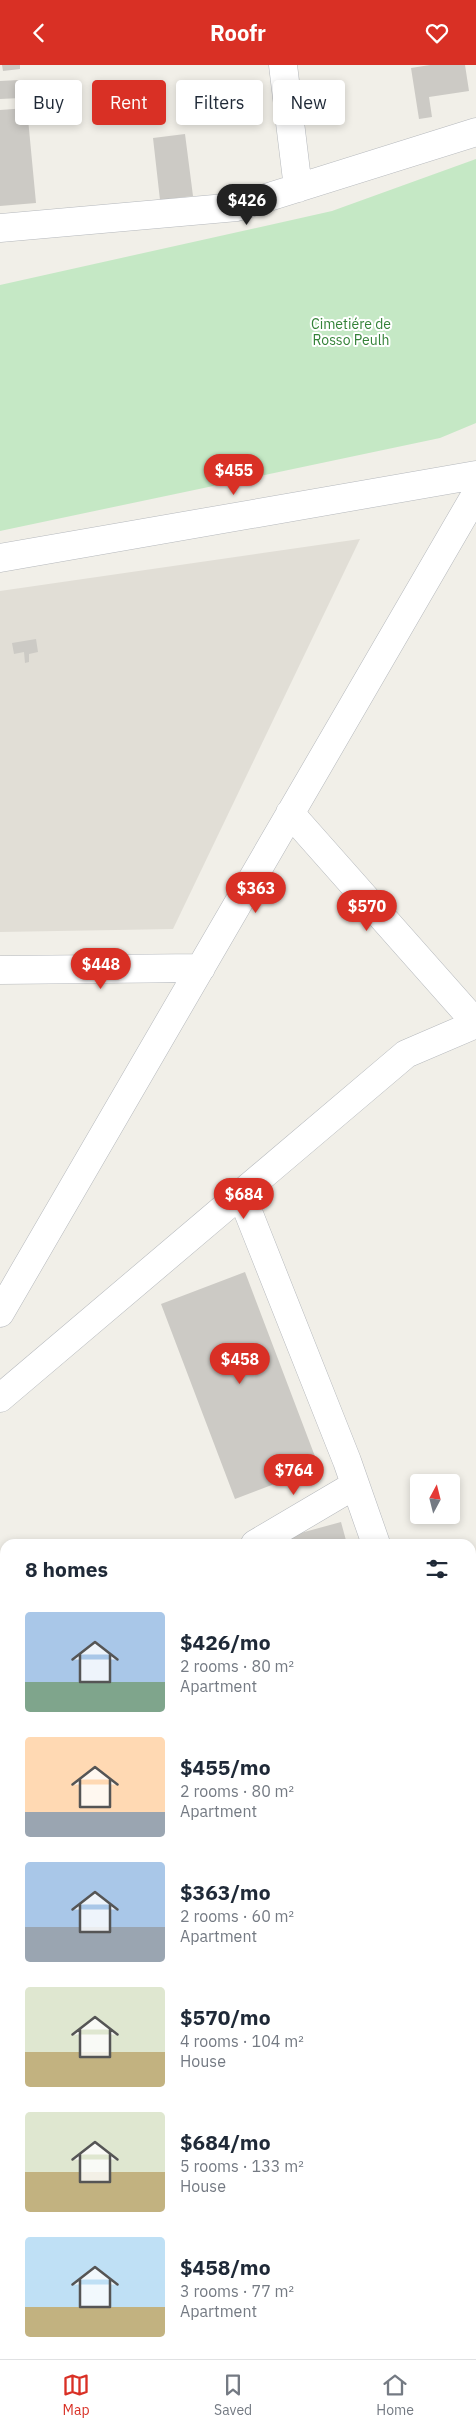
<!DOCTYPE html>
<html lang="en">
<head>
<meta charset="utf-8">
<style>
	:root { --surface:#fff; --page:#f2f2f3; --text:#1f2937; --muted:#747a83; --line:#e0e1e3; --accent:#d93025 }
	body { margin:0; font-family:"IBM Plex Sans",sans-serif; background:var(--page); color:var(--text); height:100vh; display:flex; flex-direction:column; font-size:19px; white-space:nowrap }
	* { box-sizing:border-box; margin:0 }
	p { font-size:16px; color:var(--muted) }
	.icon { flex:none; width:28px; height:28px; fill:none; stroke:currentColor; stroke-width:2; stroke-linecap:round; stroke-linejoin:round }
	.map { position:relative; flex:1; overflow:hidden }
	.panel { position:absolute; left:0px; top:1474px; width:476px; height:821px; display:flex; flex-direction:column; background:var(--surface); border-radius:15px 15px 0 0; box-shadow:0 2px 8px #0003 }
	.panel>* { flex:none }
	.hud { position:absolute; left:15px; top:15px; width:446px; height:45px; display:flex; gap:10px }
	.needle { width:32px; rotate:7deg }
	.buttons { position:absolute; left:410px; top:1409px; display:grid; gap:10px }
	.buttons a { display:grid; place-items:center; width:50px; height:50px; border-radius:5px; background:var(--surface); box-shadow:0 2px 8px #0003; font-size:25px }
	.price { position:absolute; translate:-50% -42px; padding:0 11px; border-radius:18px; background:var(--accent); color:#fff; font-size:16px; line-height:32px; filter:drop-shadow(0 1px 2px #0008) }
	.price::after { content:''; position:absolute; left:50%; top:30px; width:15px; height:11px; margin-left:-8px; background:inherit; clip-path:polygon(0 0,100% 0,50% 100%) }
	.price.current { background:#222; color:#fff }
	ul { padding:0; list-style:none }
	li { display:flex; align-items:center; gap:15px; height:125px; padding:0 25px }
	li span { display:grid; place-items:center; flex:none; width:140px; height:100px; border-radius:5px; color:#555 }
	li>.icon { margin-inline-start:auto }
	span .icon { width:60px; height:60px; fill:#fffc; stroke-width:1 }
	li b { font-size:21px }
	h2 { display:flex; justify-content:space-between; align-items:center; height:60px; padding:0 25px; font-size:21px }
	.tag { padding:0 18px; border-radius:5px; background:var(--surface); box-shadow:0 2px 8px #0003; font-size:18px; line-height:45px }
	.tag.current { background:var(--accent); color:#fff }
	header { display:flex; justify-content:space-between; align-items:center; height:65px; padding:0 25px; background:var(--accent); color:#fff; font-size:22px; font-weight:700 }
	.menu { display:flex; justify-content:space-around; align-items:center; height:70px; border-top:1px solid var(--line); background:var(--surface); font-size:14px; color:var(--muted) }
	.menu a { display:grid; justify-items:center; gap:2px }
	.menu .current { color:var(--accent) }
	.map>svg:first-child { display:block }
	.education { fill:#e1ded6 }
	.green { fill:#c5e8c5 }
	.building { fill:#cccac5 }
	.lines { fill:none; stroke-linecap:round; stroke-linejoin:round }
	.service-casing { stroke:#b5b8bc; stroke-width:17 }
	.minor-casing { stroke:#b5b8bc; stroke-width:29 }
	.service { stroke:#fff; stroke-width:15 }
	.minor { stroke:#fff; stroke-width:28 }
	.labels { text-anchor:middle; stroke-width:4; stroke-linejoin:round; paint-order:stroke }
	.park-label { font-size:14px; fill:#348238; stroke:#fff }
</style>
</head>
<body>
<header><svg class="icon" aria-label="back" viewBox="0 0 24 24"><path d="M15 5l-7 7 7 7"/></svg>Roofr<svg class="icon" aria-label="heart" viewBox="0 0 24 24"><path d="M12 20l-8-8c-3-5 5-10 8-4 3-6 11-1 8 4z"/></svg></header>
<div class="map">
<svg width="476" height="2294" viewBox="0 0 476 2294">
	<rect width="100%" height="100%" fill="#f1efe8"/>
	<!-- education -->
	<path class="education" d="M360,474L173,864L0,867V526Z"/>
	<!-- green -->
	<path class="green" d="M476,94V358L440,373L0,466V220L332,146Z"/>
	<!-- building -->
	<path class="building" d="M2,0H20V4L3,6Z
		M430,0H465L469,26L429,32L432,52L419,54L411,3Z
		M19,15L21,33L0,34V16Z
		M322,21L324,34L308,36L307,23Z
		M27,43L36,138L0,141V45Z
		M185,69L193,131L160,135L153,73Z
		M36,574L38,587L29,589V597L25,598L24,587L14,589L12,578Z
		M245,1207L319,1402L235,1434L161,1239Z
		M341,1457L347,1479H264V1478Z
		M5,1632V1758L0,1760V1633Z
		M471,1769L476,1782L471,1785Z"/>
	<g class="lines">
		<!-- service casing -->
		<g class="service-casing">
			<path id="service" d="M471,1898L476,1895"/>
		</g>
		<!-- minor casing -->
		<g class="minor-casing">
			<path id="minor" d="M283,0L298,123
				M0,163L237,142L476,67
				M0,493L476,410
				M290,748L476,958
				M0,905L201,903
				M241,1129L347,1396L376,1479
				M0,1248L476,429
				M0,1333L406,989L476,959
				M255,1479L355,1420
				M0,1637L5,1634
				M471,1693L476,1691
				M0,1953L5,1951
				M0,2000L5,2010
				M471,2071L476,2069
				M471,2280L476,2277
				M0,2289L5,2286
				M144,2290L146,2294
				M431,2294L445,2290"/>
		</g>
		<!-- service -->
		<use href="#service" class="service"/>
		<!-- minor -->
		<use href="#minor" class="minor"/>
	</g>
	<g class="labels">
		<!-- park labels -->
		<g class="park-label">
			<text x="351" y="264">Cimetiére de<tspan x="351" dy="16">Rosso Peulh</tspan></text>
		</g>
	</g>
</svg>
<div class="buttons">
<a><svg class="needle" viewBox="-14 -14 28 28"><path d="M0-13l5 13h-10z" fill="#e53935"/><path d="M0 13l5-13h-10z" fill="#747a83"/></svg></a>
</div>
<b class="price current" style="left:247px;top:161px">$426</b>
<b class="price" style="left:234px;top:431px">$455</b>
<b class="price" style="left:256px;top:849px">$363</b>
<b class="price" style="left:367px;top:867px">$570</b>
<b class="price" style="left:101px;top:925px">$448</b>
<b class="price" style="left:244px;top:1155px">$684</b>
<b class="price" style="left:240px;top:1320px">$458</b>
<b class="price" style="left:294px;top:1431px">$764</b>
<div class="hud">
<a class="tag">Buy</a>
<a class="tag current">Rent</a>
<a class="tag">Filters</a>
<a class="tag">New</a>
</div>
<section class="panel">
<h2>8 homes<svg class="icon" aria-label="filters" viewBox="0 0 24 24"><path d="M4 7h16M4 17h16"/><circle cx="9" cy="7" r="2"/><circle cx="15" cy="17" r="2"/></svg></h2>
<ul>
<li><span style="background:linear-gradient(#a9c7e8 70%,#7fa58c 0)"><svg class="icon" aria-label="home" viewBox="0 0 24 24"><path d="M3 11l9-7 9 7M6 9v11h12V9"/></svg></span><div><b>$426/mo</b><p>2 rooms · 80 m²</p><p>Apartment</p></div></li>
<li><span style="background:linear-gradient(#ffd9b3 75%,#9aa5b1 0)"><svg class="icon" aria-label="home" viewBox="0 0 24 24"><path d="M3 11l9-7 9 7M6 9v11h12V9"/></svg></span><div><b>$455/mo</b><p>2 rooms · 80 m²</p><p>Apartment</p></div></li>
<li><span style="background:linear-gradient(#a9c7e8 65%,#9aa5b1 0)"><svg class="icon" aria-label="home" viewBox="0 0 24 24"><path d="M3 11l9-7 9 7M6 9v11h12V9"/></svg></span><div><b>$363/mo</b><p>2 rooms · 60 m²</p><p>Apartment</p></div></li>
<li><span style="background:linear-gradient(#dfe7d0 65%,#c2b280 0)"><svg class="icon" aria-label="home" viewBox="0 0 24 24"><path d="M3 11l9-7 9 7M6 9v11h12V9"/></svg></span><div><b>$570/mo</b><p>4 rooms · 104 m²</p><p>House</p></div></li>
<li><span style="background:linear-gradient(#dfe7d0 60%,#c2b280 0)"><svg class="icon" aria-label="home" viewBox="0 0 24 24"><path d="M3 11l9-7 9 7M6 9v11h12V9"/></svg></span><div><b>$684/mo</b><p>5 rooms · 133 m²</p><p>House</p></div></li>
<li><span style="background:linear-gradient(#bfe0f5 70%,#c2b280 0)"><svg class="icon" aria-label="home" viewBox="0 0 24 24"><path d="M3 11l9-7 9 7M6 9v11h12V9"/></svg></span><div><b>$458/mo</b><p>3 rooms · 77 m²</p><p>Apartment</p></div></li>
</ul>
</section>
</div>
<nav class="menu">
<a class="current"><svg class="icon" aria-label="map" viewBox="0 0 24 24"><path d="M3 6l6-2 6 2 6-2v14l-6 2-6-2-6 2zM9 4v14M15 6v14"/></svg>Map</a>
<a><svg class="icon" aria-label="saved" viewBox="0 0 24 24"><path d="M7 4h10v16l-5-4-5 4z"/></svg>Saved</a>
<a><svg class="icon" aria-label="home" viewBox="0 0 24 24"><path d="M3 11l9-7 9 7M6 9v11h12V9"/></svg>Home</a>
</nav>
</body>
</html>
